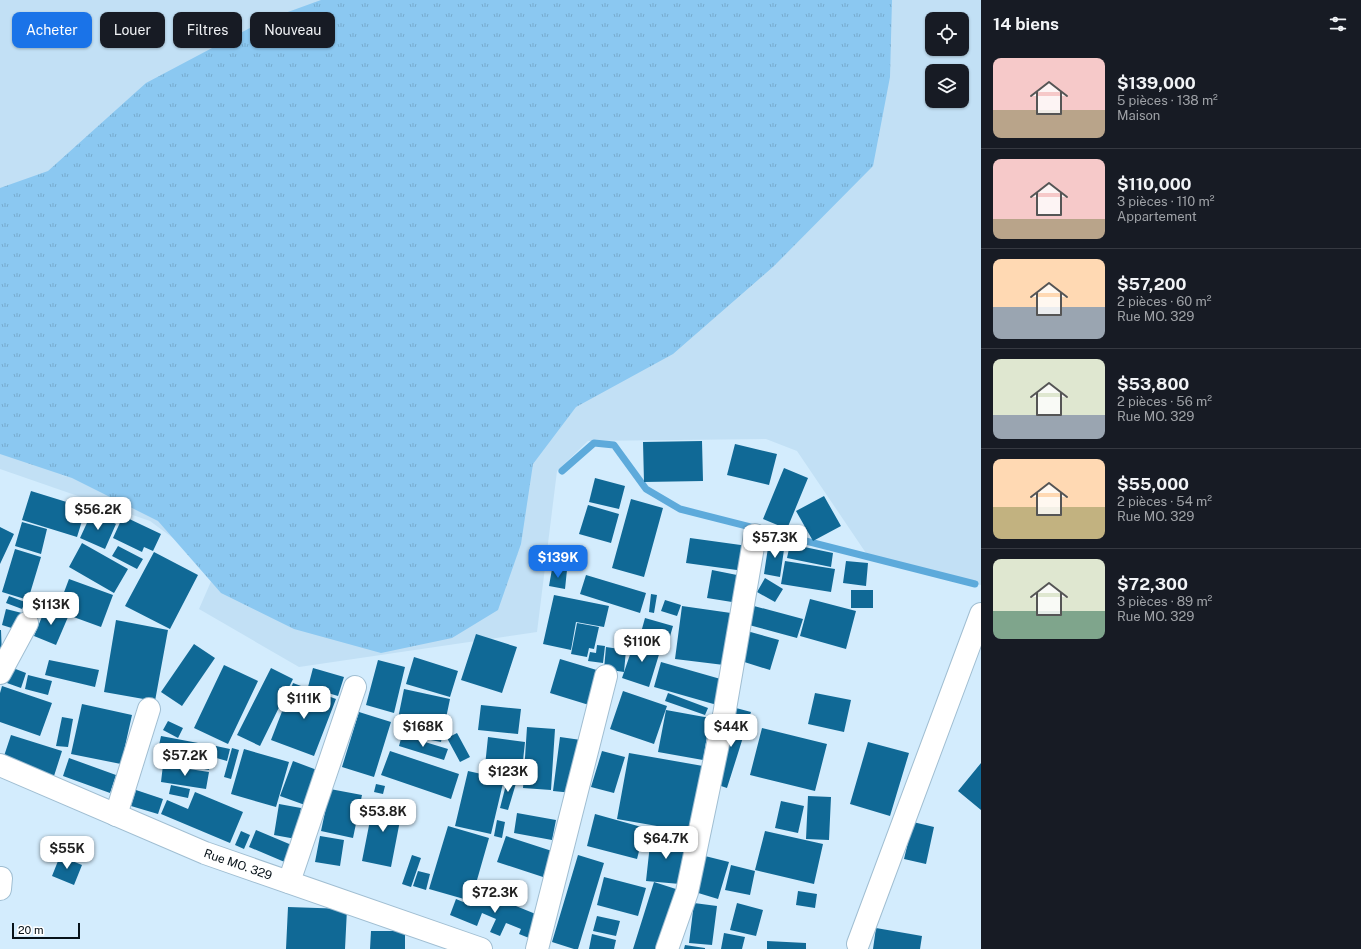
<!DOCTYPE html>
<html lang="fr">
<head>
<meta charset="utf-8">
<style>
	:root { --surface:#171b24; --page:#20242c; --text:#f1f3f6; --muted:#9ea1a6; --line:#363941; --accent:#1a73e8 }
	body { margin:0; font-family:"Public Sans",sans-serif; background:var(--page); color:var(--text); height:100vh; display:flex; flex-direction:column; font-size:15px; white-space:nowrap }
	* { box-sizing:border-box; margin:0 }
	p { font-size:13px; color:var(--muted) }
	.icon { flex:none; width:22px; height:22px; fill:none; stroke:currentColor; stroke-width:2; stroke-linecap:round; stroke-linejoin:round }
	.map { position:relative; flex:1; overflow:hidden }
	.drawer { display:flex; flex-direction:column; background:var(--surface); width:380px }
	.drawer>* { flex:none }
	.guide { position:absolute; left:12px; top:12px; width:380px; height:36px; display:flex; gap:8px }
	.fabs { position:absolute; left:925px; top:12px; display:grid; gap:8px }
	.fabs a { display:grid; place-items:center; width:44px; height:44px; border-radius:8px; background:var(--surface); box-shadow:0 1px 3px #0004; font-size:20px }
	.scale { position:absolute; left:12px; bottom:10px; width:68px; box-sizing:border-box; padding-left:4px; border:2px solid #071219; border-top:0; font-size:11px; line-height:14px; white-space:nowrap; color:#071219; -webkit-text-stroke:3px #fff; paint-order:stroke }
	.price { position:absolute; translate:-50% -34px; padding:0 9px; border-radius:8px; background:#fff; color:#222; font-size:13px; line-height:26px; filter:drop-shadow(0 1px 2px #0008) }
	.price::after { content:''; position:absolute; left:50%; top:24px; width:12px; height:9px; margin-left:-6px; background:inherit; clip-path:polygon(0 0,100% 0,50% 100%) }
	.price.on { background:var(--accent); color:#fff }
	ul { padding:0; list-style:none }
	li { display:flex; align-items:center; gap:12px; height:100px; padding:0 12px }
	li+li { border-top:1px solid var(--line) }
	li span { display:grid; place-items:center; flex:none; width:112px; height:80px; border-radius:8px; color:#555 }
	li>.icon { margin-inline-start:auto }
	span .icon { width:48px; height:48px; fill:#fffc; stroke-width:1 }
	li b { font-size:17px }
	h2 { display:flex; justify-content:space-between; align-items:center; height:48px; padding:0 12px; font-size:17px }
	.chip { padding:0 14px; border-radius:8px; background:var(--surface); box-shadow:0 1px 3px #0004; font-size:14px; line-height:36px }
	.chip.on { background:var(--accent); color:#fff }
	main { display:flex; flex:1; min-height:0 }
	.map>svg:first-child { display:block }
	.built { fill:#c2e0f5; fill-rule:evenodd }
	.grass { fill:url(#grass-tufts) }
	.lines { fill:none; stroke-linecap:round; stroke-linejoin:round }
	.stream { stroke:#5daadb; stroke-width:7 }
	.building { fill:#106996 }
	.minor-casing { stroke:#a0bed2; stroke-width:24 }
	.minor { stroke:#fff; stroke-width:22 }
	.labels { text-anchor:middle; stroke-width:4; stroke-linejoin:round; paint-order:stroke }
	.street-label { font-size:12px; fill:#071219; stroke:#fff }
</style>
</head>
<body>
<main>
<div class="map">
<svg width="981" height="949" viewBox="0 0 981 949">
	<defs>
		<pattern id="grass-tufts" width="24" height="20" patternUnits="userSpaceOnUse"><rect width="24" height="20" fill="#8bc8f1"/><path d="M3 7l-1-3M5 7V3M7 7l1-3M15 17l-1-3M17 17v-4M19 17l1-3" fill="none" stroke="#76abce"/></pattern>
	</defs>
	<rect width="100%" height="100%" fill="#d3ecfd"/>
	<!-- built -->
	<path class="built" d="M0,0H981V585L870,559L797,451L766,439L588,441L557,471L537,632L299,667L199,609L216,570L150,521L0,469ZM932,19H962V49H932ZM932,71H962V101H932Z"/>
	<!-- grass -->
	<path class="grass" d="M321,0H892L890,77L873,166L774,266L673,354L576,407L533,464L521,544L498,610L452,638L381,653L294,629L221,593L158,521L72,478L0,454V188L48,171L146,83L263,21Z"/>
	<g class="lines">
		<!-- stream -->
		<path class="stream" d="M562,471L594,443L614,445L646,489L680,509L975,584"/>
	</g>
	<!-- building -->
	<path class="building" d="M702,441L703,481L644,482L643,442Z
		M735,444L777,454L769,485L727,475Z
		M784,468L808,478L787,529L763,519Z
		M595,478L625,486L619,509L589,502Z
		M31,491L86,508L77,537L22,520Z
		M824,496L841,526L813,541L796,511Z
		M631,499L663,508L644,577L612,568Z
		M588,505L619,514L611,543L579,534Z
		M92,512L116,524L105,549L80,538Z
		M123,516L161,534L153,551L144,547L142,552L113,538Z
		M22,522L47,529L41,554L15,546Z
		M0,527L14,534L0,564Z
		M690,538L748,546L744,571L686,563Z
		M769,541L785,543L780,577L764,574Z
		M82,543L128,569L114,593L69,567Z
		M790,544L833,553L831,567L787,558Z
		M118,546L143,559L137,569L112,556Z
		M15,549L41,557L28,600L2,592Z
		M154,552L198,575L170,629L125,606Z
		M785,561L835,569L831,592L781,584Z
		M846,561L868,563L866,586L843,583Z
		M552,569L567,570L565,589L549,586Z
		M712,570L737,575L732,602L707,598Z
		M586,575L646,593L640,613L580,594Z
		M765,578L783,589L775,602L757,592Z
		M69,579L113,595L101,627L57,611Z
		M851,590H873V608H851Z
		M651,594L657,595L654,613L649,612Z
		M554,595L609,606L604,627L576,622L571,650L543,644Z
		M9,596L25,602L22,609L6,603Z
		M33,599L44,604L35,622L24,617Z
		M810,599L856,611L846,649L800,636Z
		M665,600L681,605L677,616L661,611Z
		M682,606L731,613L724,665L675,659Z
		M754,606L803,619L797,638L749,625Z
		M46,607L68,617L56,645L34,636Z
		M6,609L22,613L18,630L2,625Z
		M645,618L673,626L668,643L640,636Z
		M116,620L168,630L155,701L104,692Z
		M577,623L599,627L594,649L589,648L587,657L571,654Z
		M0,630H1L2,657H0Z
		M747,631L779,640L770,670L738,660Z
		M476,634L517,647L502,693L461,680Z
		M635,640L661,648L649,687L622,678Z
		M194,644L215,658L182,706L161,692Z
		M597,645L605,646L603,663L588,661L590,652L596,653Z
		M606,647L626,650L624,672L604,669Z
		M414,657L458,671L450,697L406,684Z
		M560,659L600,671L589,705L550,693Z
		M49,660L99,670L95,687L45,675Z
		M378,660L405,667L394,713L366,705Z
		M661,662L724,680L717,705L654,687Z
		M224,665L258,681L228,744L194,728Z
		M13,668L26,673L21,688L7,683Z
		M271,668L293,679L260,746L237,735Z
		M313,668L344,677L338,696L308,687Z
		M28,675L52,681L48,695L25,689Z
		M293,683L336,699L314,756L271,740Z
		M2,686L52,703L40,736L0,722V693Z
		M404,689L450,699L441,742L395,733Z
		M623,691L667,706L654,744L610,729Z
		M668,693L708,708L705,715L665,701Z
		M815,693L851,700L844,732L808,724Z
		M82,704L132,715L121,764L71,754Z
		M481,705L521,709L518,734L478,730Z
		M736,708L751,712L727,788L712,783Z
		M666,710L710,718L703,760L658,752Z
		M359,712L391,722L374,777L342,767Z
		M62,717L73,719L68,747L56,746Z
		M168,721L183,728L178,738L163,730Z
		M527,727L555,729L551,790L523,788Z
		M762,728L827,744L815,791L750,775Z
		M457,733L470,757L460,762L447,738Z
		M11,735L62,751L54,776L3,759Z
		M402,735L448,749L444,760L399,746Z
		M161,736L214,746L209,770L156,759Z
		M488,737L525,742L522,770L485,766Z
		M560,737L581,740L573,793L553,791Z
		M868,742L909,753L890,816L850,804Z
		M216,746L230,749L227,761L213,757Z
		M232,748L239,750L231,779L224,777Z
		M244,749L289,762L276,807L231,794Z
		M390,751L459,774L451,799L381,775Z
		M602,751L625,757L614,793L591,787Z
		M629,753L703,766L691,832L617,819Z
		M69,758L116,775L110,793L63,776Z
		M293,761L317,770L305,805L280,796Z
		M981,763V810L958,791Z
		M163,765L209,772L206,789L161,782Z
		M468,771L504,779L491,834L455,826Z
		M508,777L517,780L508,810L500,808Z
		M376,784L385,786L383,794L374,792Z
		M171,785L190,789L188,798L169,794Z
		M330,789L362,795L353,838L321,831Z
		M136,790L163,799L158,814L131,806Z
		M195,792L243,812L230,843L161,814L167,800L188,809Z
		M808,796L831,797L829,840L806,839Z
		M374,800L403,805L391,867L362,861Z
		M781,801L804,806L798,833L775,828Z
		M279,804L301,808L296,839L274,835Z
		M517,813L556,820L552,840L514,833Z
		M595,814L645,828L637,859L587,846Z
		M497,820L505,822L502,838L494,836Z
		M913,822L934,827L926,864L904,859Z
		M448,826L489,838L471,901L429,889Z
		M256,830L294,846L287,863L249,847Z
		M241,831L250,835L244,849L235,845Z
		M765,831L823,844L814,884L755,870Z
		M651,835L685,838L680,884L646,881Z
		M320,836L344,840L340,866L315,862Z
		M506,836L552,851L543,877L497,862Z
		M412,855L421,858L411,887L402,884Z
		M578,855L604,863L578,949H574L552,942Z
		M60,856L82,865L74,885L52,876Z
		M705,856L729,862L718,899L695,892Z
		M731,865L755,871L750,895L725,890Z
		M418,871L430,874L426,890L413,886Z
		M604,877L646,888L638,916L597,905Z
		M654,882L679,890L661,949H633Z
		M479,891L538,915L529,938L519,934L521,929L506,923L500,936L490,932L496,919L482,913L477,926L450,915L456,899L473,906Z
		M798,891L817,894L815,908L796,905Z
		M694,903L717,906L712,945L689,943Z
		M737,903L763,910L756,936L730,930Z
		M288,907L347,909L345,949H286Z
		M597,916L620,921L616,936L593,931Z
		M876,928L922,936L920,949H873Z
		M371,931H405V949H370Z
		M724,933L745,937L742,949H721Z
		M592,934L616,940L614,949H589Z
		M767,941L806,943V949H767Z
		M685,945L705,948V949H684Z"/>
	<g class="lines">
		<!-- minor casing -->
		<g class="minor-casing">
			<g id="minor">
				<path d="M0,673L27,623"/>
				<path id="s1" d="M0,765L205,853L481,949"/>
				<path d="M116,815L149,709"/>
				<path d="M289,882L355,687"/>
				<path d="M0,889L1,878"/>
				<path d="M858,944L981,614"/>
				<path d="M537,949L606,676"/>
				<path d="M667,949L687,892L724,715L755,535"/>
			</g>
		</g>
		<!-- minor -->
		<use href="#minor" class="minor"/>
	</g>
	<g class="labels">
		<!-- street labels -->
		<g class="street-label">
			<text dy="4" stroke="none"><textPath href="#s1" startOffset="258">Rue MO. 329</textPath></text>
		</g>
	</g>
</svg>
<div class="fabs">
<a><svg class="icon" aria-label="locate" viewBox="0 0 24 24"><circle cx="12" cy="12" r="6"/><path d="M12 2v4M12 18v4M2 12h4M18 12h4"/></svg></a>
<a><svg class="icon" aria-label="layers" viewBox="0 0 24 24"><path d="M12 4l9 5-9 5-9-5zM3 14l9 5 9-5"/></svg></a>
</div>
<div class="scale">20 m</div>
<b class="price" style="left:98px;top:531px">$56.2K</b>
<b class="price" style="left:775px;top:559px">$57.3K</b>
<b class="price on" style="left:558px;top:579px">$139K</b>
<b class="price" style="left:51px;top:626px">$113K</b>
<b class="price" style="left:642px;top:663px">$110K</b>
<b class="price" style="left:304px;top:720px">$111K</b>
<b class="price" style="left:423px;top:748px">$168K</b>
<b class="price" style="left:731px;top:748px">$44K</b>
<b class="price" style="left:185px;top:777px">$57.2K</b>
<b class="price" style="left:508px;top:793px">$123K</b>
<b class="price" style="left:383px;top:833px">$53.8K</b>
<b class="price" style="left:666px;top:860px">$64.7K</b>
<b class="price" style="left:67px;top:870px">$55K</b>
<b class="price" style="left:495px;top:914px">$72.3K</b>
<div class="guide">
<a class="chip on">Acheter</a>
<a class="chip">Louer</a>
<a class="chip">Filtres</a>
<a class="chip">Nouveau</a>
</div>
</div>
<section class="drawer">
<h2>14 biens<svg class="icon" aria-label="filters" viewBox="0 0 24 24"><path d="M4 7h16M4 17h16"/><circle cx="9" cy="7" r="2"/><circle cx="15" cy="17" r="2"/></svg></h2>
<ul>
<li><span style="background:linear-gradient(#f6c9c9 65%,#b9a48a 0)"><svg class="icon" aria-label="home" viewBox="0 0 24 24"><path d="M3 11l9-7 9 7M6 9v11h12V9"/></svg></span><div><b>$139,000</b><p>5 pièces · 138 m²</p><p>Maison</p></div></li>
<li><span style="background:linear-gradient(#f6c9c9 75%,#b9a48a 0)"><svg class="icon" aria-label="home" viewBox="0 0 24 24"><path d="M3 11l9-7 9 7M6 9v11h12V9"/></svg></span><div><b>$110,000</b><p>3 pièces · 110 m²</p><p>Appartement</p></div></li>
<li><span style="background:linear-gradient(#ffd9b3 60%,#9aa5b1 0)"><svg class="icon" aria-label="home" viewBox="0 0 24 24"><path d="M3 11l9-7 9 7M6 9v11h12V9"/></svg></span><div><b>$57,200</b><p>2 pièces · 60 m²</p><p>Rue MO. 329</p></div></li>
<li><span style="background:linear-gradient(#dfe7d0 70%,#9aa5b1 0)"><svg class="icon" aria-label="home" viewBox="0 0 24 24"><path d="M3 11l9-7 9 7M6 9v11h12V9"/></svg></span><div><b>$53,800</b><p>2 pièces · 56 m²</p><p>Rue MO. 329</p></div></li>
<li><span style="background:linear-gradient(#ffd9b3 60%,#c2b280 0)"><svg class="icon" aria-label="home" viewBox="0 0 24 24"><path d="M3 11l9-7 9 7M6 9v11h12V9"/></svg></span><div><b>$55,000</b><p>2 pièces · 54 m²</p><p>Rue MO. 329</p></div></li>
<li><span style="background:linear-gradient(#dfe7d0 65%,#7fa58c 0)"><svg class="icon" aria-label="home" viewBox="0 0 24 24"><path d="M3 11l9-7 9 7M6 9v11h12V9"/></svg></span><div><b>$72,300</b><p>3 pièces · 89 m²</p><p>Rue MO. 329</p></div></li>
</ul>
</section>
</main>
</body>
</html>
